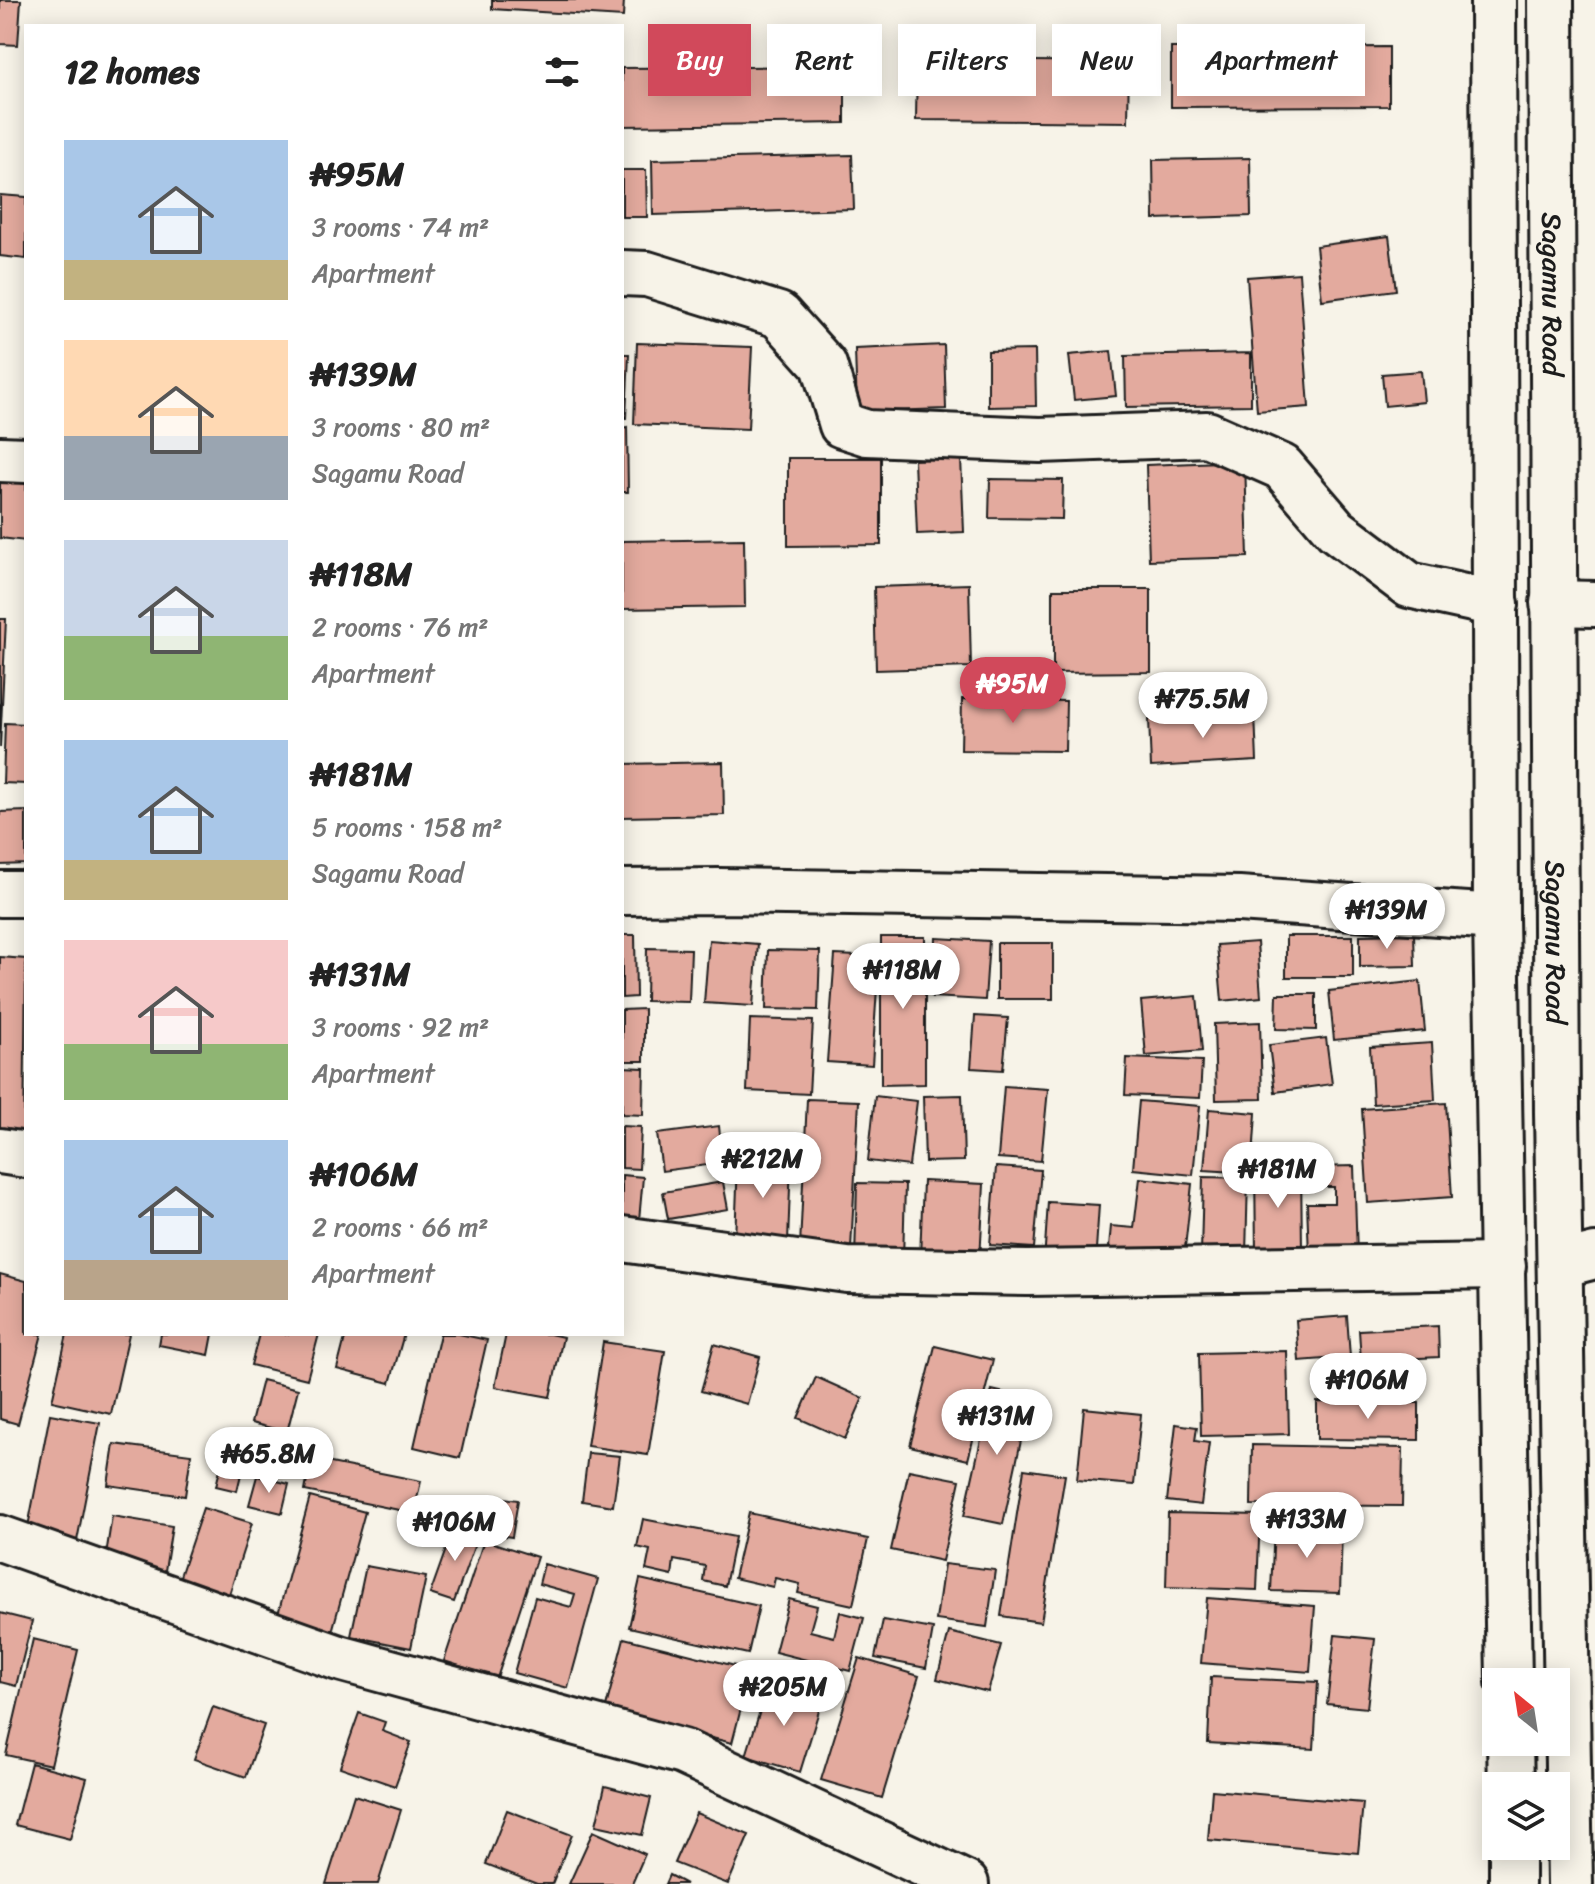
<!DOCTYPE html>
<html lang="en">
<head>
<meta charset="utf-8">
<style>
	:root { --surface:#fff; --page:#f6f6f6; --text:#222; --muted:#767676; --accent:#d1495b }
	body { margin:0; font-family:Sriracha,sans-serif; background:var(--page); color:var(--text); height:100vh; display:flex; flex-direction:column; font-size:30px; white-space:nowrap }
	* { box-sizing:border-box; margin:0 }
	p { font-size:26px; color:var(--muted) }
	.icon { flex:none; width:44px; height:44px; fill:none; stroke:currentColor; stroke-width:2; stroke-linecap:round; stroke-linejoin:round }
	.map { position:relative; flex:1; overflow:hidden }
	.drawer { position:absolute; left:24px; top:24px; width:600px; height:1312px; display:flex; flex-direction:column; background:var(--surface); border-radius:0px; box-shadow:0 4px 20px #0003 }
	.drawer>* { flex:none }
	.banner { position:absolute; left:648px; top:24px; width:760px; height:72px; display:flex; gap:16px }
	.needle { width:52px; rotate:330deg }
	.buttons { position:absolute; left:1482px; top:1668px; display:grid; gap:16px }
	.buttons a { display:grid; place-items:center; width:88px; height:88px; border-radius:0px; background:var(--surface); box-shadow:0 4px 20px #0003; font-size:40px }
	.price { position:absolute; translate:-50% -68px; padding:0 18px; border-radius:28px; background:#fff; color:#222; font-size:26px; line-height:52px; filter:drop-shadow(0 2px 4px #0008) }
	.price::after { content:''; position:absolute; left:50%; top:48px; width:24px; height:18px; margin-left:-12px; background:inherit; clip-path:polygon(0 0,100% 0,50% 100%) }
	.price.selected { background:var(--accent); color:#fff }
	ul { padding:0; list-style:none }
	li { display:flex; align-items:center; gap:24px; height:200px; padding:0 40px }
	li span { display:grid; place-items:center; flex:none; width:224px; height:160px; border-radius:0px; color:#555 }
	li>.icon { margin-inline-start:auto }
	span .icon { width:96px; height:96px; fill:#fffc; stroke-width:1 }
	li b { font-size:34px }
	h2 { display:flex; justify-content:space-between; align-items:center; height:96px; padding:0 40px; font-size:34px }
	.tag { padding:0 28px; border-radius:0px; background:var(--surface); box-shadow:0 4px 20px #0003; font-size:28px; line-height:72px }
	.tag.selected { background:var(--accent); color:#fff }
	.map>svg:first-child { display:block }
	.building { fill:#e3aa9e; stroke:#1c1c1c; stroke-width:2 }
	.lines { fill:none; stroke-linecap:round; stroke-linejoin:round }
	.minor-casing { stroke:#1c1c1c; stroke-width:50 }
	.highway-casing { stroke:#1c1c1c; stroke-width:50 }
	.minor { stroke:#f7f3e8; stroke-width:44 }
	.highway { stroke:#f7f3e8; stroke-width:44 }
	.labels { text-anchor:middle; stroke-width:6; stroke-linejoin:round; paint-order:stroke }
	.street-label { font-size:28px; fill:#1c1c1c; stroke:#f7f3e8 }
</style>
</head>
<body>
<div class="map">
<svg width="1595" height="1884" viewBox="0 0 1595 1884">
	<rect width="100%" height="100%" fill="#f7f3e8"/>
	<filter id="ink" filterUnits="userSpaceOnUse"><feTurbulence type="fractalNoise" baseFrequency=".0125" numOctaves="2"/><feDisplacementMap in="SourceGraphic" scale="16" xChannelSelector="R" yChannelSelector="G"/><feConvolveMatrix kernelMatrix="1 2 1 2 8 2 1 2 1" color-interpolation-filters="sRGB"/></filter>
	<g filter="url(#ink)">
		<!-- building -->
		<path class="building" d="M0,0H21L18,45L0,44Z
			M492,0H624L623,17L492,9Z
			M1389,47V106L1171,107V48Z
			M917,60L1129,62L1128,122L916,120Z
			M845,66V123L622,126V68Z
			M852,155L854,209L653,215L652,160Z
			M1250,158L1251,216L1154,219L1153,160Z
			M622,170H646L647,217H622Z
			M0,195L26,197V259L0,256Z
			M1389,236L1396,290L1322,300L1316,246Z
			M1299,273L1309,407L1257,411L1247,277Z
			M637,343L752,347L748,429L634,424Z
			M944,345L946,409L857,412L855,349Z
			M1035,350L1036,406L988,407V351Z
			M1111,351L1116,396L1074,400L1069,355Z
			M1251,353V405L1126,407L1125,356Z
			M622,354H629L626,418H622Z
			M1421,371L1424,402L1385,406L1382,374Z
			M627,427L628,492H622V428Z
			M788,458H881V545L788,546Z
			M961,458L964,532L917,534L914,460Z
			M1245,461L1248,557L1149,560L1146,465Z
			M990,479L1063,480L1062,519L989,518Z
			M0,480L26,482V541L0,538Z
			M744,539L745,607L622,609V541Z
			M969,584L971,667L876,670L874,587Z
			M1053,589H1151V672L1053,673Z
			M0,619H6L0,748Z
			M962,699L1066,701L1065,751L961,750Z
			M1255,714L1257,761L1151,767L1149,719Z
			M5,723L26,724V784L3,783Z
			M723,762L724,815L622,817V764Z
			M26,811V864L0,865V812Z
			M1414,934L1415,966L1360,967V935Z
			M622,935H635L636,997L622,998Z
			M1286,936H1353V977H1286Z
			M881,937H925V1084L881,1085Z
			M936,938L989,941L985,1000L932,997Z
			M709,940L758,944L753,1006L704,1003Z
			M1257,942L1261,997L1222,1001L1217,945Z
			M997,943H1053V999H997Z
			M647,948L691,949L689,1002L646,1001Z
			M768,950L820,951L818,1010L766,1009Z
			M835,955L879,957L872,1065L827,1062Z
			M0,957L26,959L24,1139L0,1137Z
			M1420,981L1425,1031L1334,1040L1329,991Z
			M1277,994H1316V1030L1276,1029Z
			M1197,996L1202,1051L1146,1056L1141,1001Z
			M644,1009V1061H622V1010Z
			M975,1016L1008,1018L1003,1070L971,1068Z
			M750,1019L813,1021L809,1094L747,1091Z
			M1260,1022L1262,1099L1216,1100L1214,1024Z
			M1326,1038L1332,1084L1275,1092L1269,1045Z
			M1432,1043L1435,1100L1373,1104L1370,1047Z
			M1127,1058L1202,1061L1200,1098L1125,1095Z
			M622,1067L644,1068L643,1115L622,1114Z
			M1004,1086L1048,1089L1041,1161L998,1158Z
			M962,1095L964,1161L925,1162L923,1096Z
			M875,1096L917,1101L909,1166L868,1161Z
			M807,1099L859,1101L851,1248L800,1246Z
			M1139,1101L1200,1106L1193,1175L1133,1169Z
			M1446,1103L1452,1197L1368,1203L1362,1109Z
			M1209,1109L1256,1113L1252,1173L1204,1170Z
			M622,1126L641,1127L639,1169L622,1168Z
			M719,1126L723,1163L662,1171L657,1134Z
			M738,1159L791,1160L788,1242L735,1241Z
			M1354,1166L1357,1254L1309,1255L1307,1203H1334V1187H1310V1167Z
			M996,1167L1041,1170L1034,1248L990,1245Z
			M1301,1167L1302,1251L1256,1252L1255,1168Z
			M622,1175L643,1177L639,1220L622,1219Z
			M1203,1177L1248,1178L1246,1254H1201Z
			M1140,1178L1192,1184L1183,1266L1108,1258L1111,1226L1134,1228Z
			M923,1181L984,1184L980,1260L920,1258Z
			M723,1182L728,1209L668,1219L663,1192Z
			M857,1183L905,1184L903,1261L855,1260Z
			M1048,1202L1099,1205L1095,1264L1044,1262Z
			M0,1274L26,1281V1334H42L18,1424L0,1419Z
			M1347,1316L1350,1357L1299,1361L1296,1320Z
			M1438,1326L1439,1357L1361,1361L1359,1330Z
			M67,1334H129L111,1414L52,1401Z
			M161,1334H213L209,1355L159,1345Z
			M259,1334H319L307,1379L251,1365Z
			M346,1334H404L390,1383L337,1369Z
			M440,1334H459L487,1340L460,1458L414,1447Z
			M506,1334H550L563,1337L550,1397L495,1387Z
			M603,1342L665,1351L648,1455L587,1446Z
			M714,1344L760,1357L747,1404L701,1391Z
			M935,1346L993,1360L968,1460L910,1446Z
			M1287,1351L1289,1434L1201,1436L1199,1353Z
			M816,1377L863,1398L845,1439L798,1418Z
			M262,1380L298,1389L287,1432L251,1423Z
			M992,1390L1030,1399L1003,1524L964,1516Z
			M1317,1402L1419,1403V1440L1317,1439Z
			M1084,1408L1141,1414L1134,1485L1077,1480Z
			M50,1414L100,1423L76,1546L26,1537Z
			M1176,1424L1197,1427L1195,1441L1209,1443L1201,1505L1167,1501Z
			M114,1444L191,1454L185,1496L108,1485Z
			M1252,1445L1403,1448L1402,1506L1251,1505Z
			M588,1453L620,1456L613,1506L582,1501Z
			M311,1459L421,1481L414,1513L305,1491Z
			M221,1465L242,1470L237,1491L216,1486Z
			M1024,1469L1065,1475L1041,1622L1001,1616Z
			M909,1470L960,1480L942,1561L891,1550Z
			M257,1476L289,1484L282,1513L249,1505Z
			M491,1496L518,1500L512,1537L485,1533Z
			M310,1497L365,1512L330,1639L275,1625Z
			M203,1508L252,1523L225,1607L175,1591Z
			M749,1513L868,1539L853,1605L798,1593L800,1584L775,1578L773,1587L734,1578Z
			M1168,1513L1260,1515L1257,1590L1166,1587Z
			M112,1516L172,1526L164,1577L104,1568Z
			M643,1519L735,1537L725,1586L703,1581L705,1566L674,1560L672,1576L646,1570L650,1550L637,1547Z
			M455,1524L479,1533L454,1602L430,1594Z
			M1274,1526L1342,1529L1340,1593L1271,1591Z
			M484,1540L537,1557L497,1678L444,1661Z
			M544,1564L598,1579L568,1688L514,1673L535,1597L571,1607L575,1594L539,1584Z
			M944,1564L995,1570L987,1627L936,1620Z
			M366,1566L426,1577L411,1648L351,1636Z
			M640,1579L759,1606L748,1654L629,1627Z
			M1207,1598L1315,1606L1310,1672L1201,1663Z
			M789,1599L817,1606L810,1631L834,1637L840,1612L864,1618L850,1671L775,1652Z
			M0,1613L32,1621L16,1686L0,1682Z
			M883,1620L933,1629L926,1668L875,1658Z
			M949,1632L1001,1645L988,1692L937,1679Z
			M1335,1635L1375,1639L1367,1708L1327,1704Z
			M624,1638L751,1670L732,1743L605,1711Z
			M33,1639L78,1650L51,1765L6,1755Z
			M859,1658L919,1676L882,1798L821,1780Z
			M1211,1677L1318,1682L1314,1749L1208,1743Z
			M768,1685L822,1701L800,1772L746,1756Z
			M213,1707L264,1725L246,1777L194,1759Z
			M359,1713L385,1722L382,1731L411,1742L395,1786L340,1767Z
			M31,1763L87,1778L70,1839L15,1825Z
			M605,1786L651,1798L642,1835L596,1825Z
			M1212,1790L1363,1803L1358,1853L1208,1840Z
			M354,1795L401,1810L378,1884H326Z
			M507,1810L572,1835L552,1884H537L486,1864Z
			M696,1813L749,1835L728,1884L674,1863Z
			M593,1831L645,1854L632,1884H569Z
			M669,1875L686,1884H665Z"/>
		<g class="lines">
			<!-- minor casing -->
			<g class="minor-casing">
				<path id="minor" d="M622,273L647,274L779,315L824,365L842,425L867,433L1040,440L1207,434L1282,467L1336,530L1409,585L1496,604
					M0,459L26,460
					M1553,603L1595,604
					M622,892L719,891L1239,899L1496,917
					M0,894H26
					M0,1151L26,1155
					M622,1239L847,1270L1028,1273L1503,1266
					M1560,1265L1595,1256
					M0,1538L339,1658L683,1752L966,1884"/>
			</g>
			<!-- highway casing -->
			<g class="highway-casing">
				<g id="highway">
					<path d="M1493,0L1496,917L1509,1682"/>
					<path id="s1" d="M1551,0L1557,1113L1570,1884"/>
					<path d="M1510,1742L1511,1786"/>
					<path d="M1512,1846V1884"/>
				</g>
			</g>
			<!-- minor -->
			<use href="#minor" class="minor"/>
			<!-- highway -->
			<use href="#highway" class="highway"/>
		</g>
	</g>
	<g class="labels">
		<!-- street labels -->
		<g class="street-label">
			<text dy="10" stroke="none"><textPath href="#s1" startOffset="294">Sagamu Road</textPath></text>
			<text dy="10" stroke="none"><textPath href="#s1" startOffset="942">Sagamu Road</textPath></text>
		</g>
	</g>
</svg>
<div class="buttons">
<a><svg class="needle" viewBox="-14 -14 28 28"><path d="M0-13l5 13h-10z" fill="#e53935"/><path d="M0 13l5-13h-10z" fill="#767676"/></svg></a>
<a><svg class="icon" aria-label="layers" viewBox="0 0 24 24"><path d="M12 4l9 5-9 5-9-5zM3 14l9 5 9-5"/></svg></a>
</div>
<b class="price selected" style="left:1013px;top:725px">₦95M</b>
<b class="price" style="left:1203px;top:740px">₦75.5M</b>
<b class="price" style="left:1387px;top:951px">₦139M</b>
<b class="price" style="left:903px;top:1011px">₦118M</b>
<b class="price" style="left:763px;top:1200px">₦212M</b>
<b class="price" style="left:1278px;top:1210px">₦181M</b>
<b class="price" style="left:1368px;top:1421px">₦106M</b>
<b class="price" style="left:997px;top:1457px">₦131M</b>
<b class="price" style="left:269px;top:1495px">₦65.8M</b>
<b class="price" style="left:1307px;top:1560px">₦133M</b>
<b class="price" style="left:455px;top:1563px">₦106M</b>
<b class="price" style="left:784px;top:1728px">₦205M</b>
<div class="banner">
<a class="tag selected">Buy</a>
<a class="tag">Rent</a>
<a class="tag">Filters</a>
<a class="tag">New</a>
<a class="tag">Apartment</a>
</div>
<section class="drawer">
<h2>12 homes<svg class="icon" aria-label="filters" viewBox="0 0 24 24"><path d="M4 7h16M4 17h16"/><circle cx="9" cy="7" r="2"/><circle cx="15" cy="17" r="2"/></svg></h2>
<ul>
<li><span style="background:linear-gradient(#a9c7e8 75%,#c2b280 0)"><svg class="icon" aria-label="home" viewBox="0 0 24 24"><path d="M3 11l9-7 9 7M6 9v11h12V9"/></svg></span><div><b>₦95M</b><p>3 rooms · 74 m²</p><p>Apartment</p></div></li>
<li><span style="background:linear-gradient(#ffd9b3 60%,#9aa5b1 0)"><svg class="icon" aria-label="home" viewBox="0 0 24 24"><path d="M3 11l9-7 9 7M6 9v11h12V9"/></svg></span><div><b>₦139M</b><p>3 rooms · 80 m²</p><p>Sagamu Road</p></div></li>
<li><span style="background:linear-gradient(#c9d6e8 60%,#8fb573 0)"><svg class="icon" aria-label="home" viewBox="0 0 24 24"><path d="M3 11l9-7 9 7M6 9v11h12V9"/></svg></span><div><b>₦118M</b><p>2 rooms · 76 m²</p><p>Apartment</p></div></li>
<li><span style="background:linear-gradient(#a9c7e8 75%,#c2b280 0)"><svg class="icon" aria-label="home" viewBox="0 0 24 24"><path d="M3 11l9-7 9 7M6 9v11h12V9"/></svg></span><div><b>₦181M</b><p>5 rooms · 158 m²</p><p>Sagamu Road</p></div></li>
<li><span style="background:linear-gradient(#f6c9c9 65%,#8fb573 0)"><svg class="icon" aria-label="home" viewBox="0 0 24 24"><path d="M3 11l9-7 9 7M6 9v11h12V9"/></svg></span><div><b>₦131M</b><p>3 rooms · 92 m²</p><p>Apartment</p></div></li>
<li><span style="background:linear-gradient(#a9c7e8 75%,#b9a48a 0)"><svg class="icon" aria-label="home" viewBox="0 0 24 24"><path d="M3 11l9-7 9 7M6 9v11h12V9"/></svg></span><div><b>₦106M</b><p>2 rooms · 66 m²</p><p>Apartment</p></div></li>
</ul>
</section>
</div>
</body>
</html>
